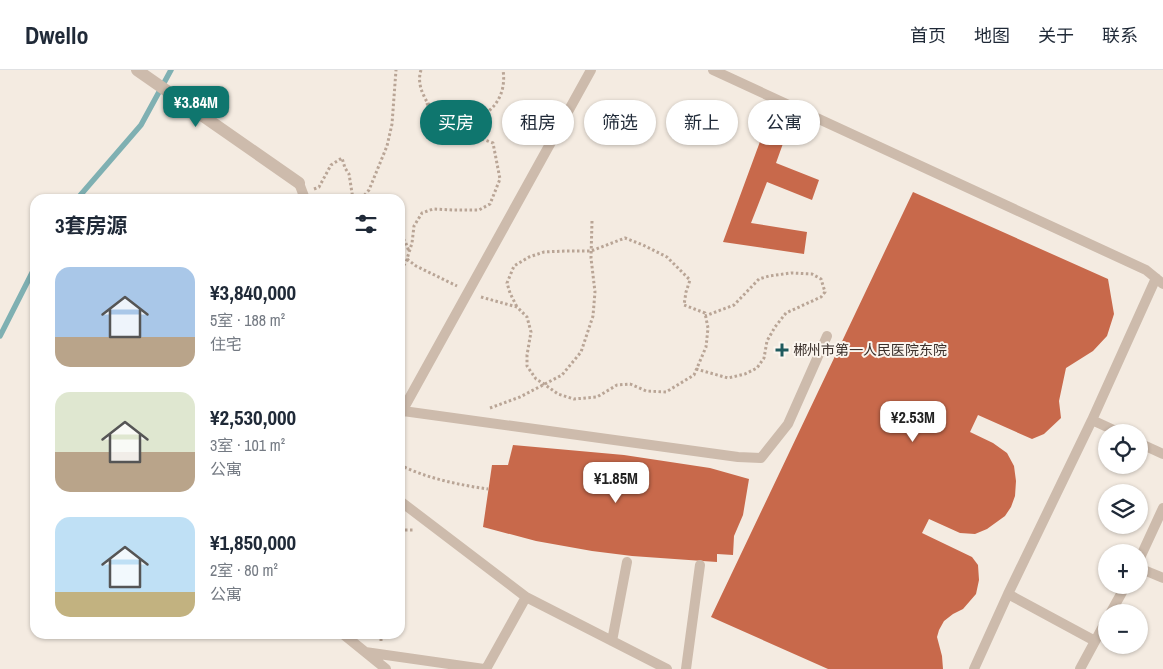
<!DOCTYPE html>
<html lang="zh">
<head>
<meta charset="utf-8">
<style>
	:root { --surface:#fff; --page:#f2f2f3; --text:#1f2937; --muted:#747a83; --line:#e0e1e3; --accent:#0f766e }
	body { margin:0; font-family:"Archivo Narrow","Noto Sans SC",sans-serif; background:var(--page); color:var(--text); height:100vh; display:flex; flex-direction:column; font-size:19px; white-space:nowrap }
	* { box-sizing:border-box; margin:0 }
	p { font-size:16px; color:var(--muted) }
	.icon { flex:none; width:28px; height:28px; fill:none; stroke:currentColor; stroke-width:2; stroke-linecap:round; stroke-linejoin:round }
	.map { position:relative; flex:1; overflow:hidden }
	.details { position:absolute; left:30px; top:124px; width:375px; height:445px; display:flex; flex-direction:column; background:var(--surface); border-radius:15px; box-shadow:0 1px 4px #0004 }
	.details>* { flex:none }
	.guide { position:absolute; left:420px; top:30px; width:475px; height:45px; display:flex; gap:10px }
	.buttons { position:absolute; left:1098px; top:354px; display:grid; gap:10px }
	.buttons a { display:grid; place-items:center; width:50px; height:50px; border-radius:50%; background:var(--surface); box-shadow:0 1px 4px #0004; font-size:25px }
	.price { position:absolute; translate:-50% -42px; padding:0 11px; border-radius:10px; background:#fff; color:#222; font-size:16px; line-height:32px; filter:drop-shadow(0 1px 2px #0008) }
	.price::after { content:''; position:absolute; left:50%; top:30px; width:15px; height:11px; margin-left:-8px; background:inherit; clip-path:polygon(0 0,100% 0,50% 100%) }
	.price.current { background:var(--accent); color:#fff }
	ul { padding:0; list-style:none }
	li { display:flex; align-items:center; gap:15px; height:125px; padding:0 25px }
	li span { display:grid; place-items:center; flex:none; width:140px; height:100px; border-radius:15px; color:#555 }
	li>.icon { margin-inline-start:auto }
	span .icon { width:60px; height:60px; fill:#fffc; stroke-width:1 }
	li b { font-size:21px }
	h2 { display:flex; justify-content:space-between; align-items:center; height:60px; padding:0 25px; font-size:21px }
	.chip { padding:0 18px; border-radius:22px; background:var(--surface); box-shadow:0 1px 4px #0004; font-size:18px; line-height:45px }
	.chip.current { background:var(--accent); color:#fff }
	header { display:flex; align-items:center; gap:30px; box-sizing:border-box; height:70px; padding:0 25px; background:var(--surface); border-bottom:1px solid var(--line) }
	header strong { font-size:24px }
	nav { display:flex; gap:28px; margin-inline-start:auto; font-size:18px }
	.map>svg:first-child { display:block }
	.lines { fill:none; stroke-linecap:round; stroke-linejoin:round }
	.stream { stroke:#7fb0b2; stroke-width:5.5 }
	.building { fill:#c8694b }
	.path { stroke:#b9a596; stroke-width:3; stroke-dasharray:2.5 2.5; stroke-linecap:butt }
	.service { stroke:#cdbbac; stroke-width:10 }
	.minor { stroke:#cdbbac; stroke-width:12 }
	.poi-dot { fill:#1f5a5e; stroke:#fbf5ee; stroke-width:2 }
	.labels { text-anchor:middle; stroke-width:4; stroke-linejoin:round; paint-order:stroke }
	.poi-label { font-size:14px; fill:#3b302b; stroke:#fbf5ee; text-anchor:start }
</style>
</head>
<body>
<header>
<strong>Dwello</strong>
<nav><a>首页</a><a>地图</a><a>关于</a><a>联系</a></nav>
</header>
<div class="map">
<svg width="1163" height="599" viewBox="0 0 1163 599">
	<rect width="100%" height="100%" fill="#f4ebe1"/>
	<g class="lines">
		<!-- stream -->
		<path class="stream" d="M77,129L141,55L171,0
			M0,266L35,197"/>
	</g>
	<!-- building -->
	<path class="building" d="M768,50L790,54L776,93L819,110L812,130L767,112L751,153L807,162L804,184L723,172Z
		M913,122L1108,209L1114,244L1107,266L1093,281L1066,298L1059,331L1061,348L1044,364L1032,369L978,345L970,362L993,373L1007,383L1014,396L1016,411L1015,426L1011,437L1005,446L987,459L975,464L960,463L929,449L922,463L972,487L978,495L979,510L976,524L963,539L953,544L944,551L939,560L937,567L942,586L943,599H828L711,547Z
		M513,375L624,385L710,398L749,409L743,445L734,466L733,485L717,484V492L632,486L592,481L536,471L483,457L492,395H508Z"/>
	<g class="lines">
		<!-- path -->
		<path class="path" d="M421,0C418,9 420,18 424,26C444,71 511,51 503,0
			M427,33L431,47L443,54L493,73L500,109L490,134L479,140H453L433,139L422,143L414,156L412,173L407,189L416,196L457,216
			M314,119L319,117L331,95L342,88L345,98L349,104L353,129
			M361,129L369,120L387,76L392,54L396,0
			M400,165C405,170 407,175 409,182
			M400,199L404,195L408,188
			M481,227L517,237L527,247L531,262L527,285V296L536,309L544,314L558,324L574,329L597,327L617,315L630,314L646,321L666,322L694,305L706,277L708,258L705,243L684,235L686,222L690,210L667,187L643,175L625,168L591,181H565L544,182L529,187L514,196L507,213L510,223L517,237
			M696,299L728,308L745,304L757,298L764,288L767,271L775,257L786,243L821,227L825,222L821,209L812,204L791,203L769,206L759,209L734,235L705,246
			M490,338L520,327L562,305L581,282L593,246L595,222L591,188L592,151
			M400,395C426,408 459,415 488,419
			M400,460H414
			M381,571V564"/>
		<!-- service -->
		<path class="service" d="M713,0L1146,200L1163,214
			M299,113L305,129
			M403,341L738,387L761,388L788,354L827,266
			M400,345L591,0
			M1118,362L1092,350L1156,208
			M1139,373L1163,384
			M400,431L526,527L667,599
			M1139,490L1163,438
			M1139,498L1163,508
			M1008,524L1095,571
			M1111,542L1126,515
			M343,564L386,599
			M612,571L627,492
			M365,582L484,599
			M486,599L526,527
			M686,599L700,495
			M974,599L1008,524L1092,350
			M1080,599L1106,551"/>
		<!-- minor -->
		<path class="minor" d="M137,0L299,113"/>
	</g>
	<!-- markers -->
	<path class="poi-dot" d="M779.5 272.5h5v5h5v5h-5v5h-5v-5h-5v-5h5z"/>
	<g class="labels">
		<!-- poi labels -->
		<g class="poi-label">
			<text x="793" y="285">郴州市第一人民医院东院</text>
		</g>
	</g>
</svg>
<div class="buttons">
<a><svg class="icon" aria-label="locate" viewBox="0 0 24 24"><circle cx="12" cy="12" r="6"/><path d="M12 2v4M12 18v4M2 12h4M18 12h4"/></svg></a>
<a><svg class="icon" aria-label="layers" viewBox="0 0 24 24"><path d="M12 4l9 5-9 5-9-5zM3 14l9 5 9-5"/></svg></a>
<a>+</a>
<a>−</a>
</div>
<b class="price current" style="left:196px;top:58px">¥3.84M</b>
<b class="price" style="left:913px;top:373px">¥2.53M</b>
<b class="price" style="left:616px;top:434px">¥1.85M</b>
<div class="guide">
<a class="chip current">买房</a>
<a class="chip">租房</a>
<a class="chip">筛选</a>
<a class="chip">新上</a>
<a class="chip">公寓</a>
</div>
<section class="details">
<h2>3套房源<svg class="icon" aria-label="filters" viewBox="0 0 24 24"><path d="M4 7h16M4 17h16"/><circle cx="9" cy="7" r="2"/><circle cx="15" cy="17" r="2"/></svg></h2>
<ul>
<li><span style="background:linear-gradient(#a9c7e8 70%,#b9a48a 0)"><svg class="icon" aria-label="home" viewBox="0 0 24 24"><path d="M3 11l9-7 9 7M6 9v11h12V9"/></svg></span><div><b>¥3,840,000</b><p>5室 · 188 m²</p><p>住宅</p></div></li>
<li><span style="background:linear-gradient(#dfe7d0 60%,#b9a48a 0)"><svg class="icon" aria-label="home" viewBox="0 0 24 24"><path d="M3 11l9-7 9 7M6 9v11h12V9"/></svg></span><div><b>¥2,530,000</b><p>3室 · 101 m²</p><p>公寓</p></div></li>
<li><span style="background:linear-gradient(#bfe0f5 75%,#c2b280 0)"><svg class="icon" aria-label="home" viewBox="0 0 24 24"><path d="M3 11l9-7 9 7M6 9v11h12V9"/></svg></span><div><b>¥1,850,000</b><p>2室 · 80 m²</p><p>公寓</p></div></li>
</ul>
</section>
</div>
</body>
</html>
